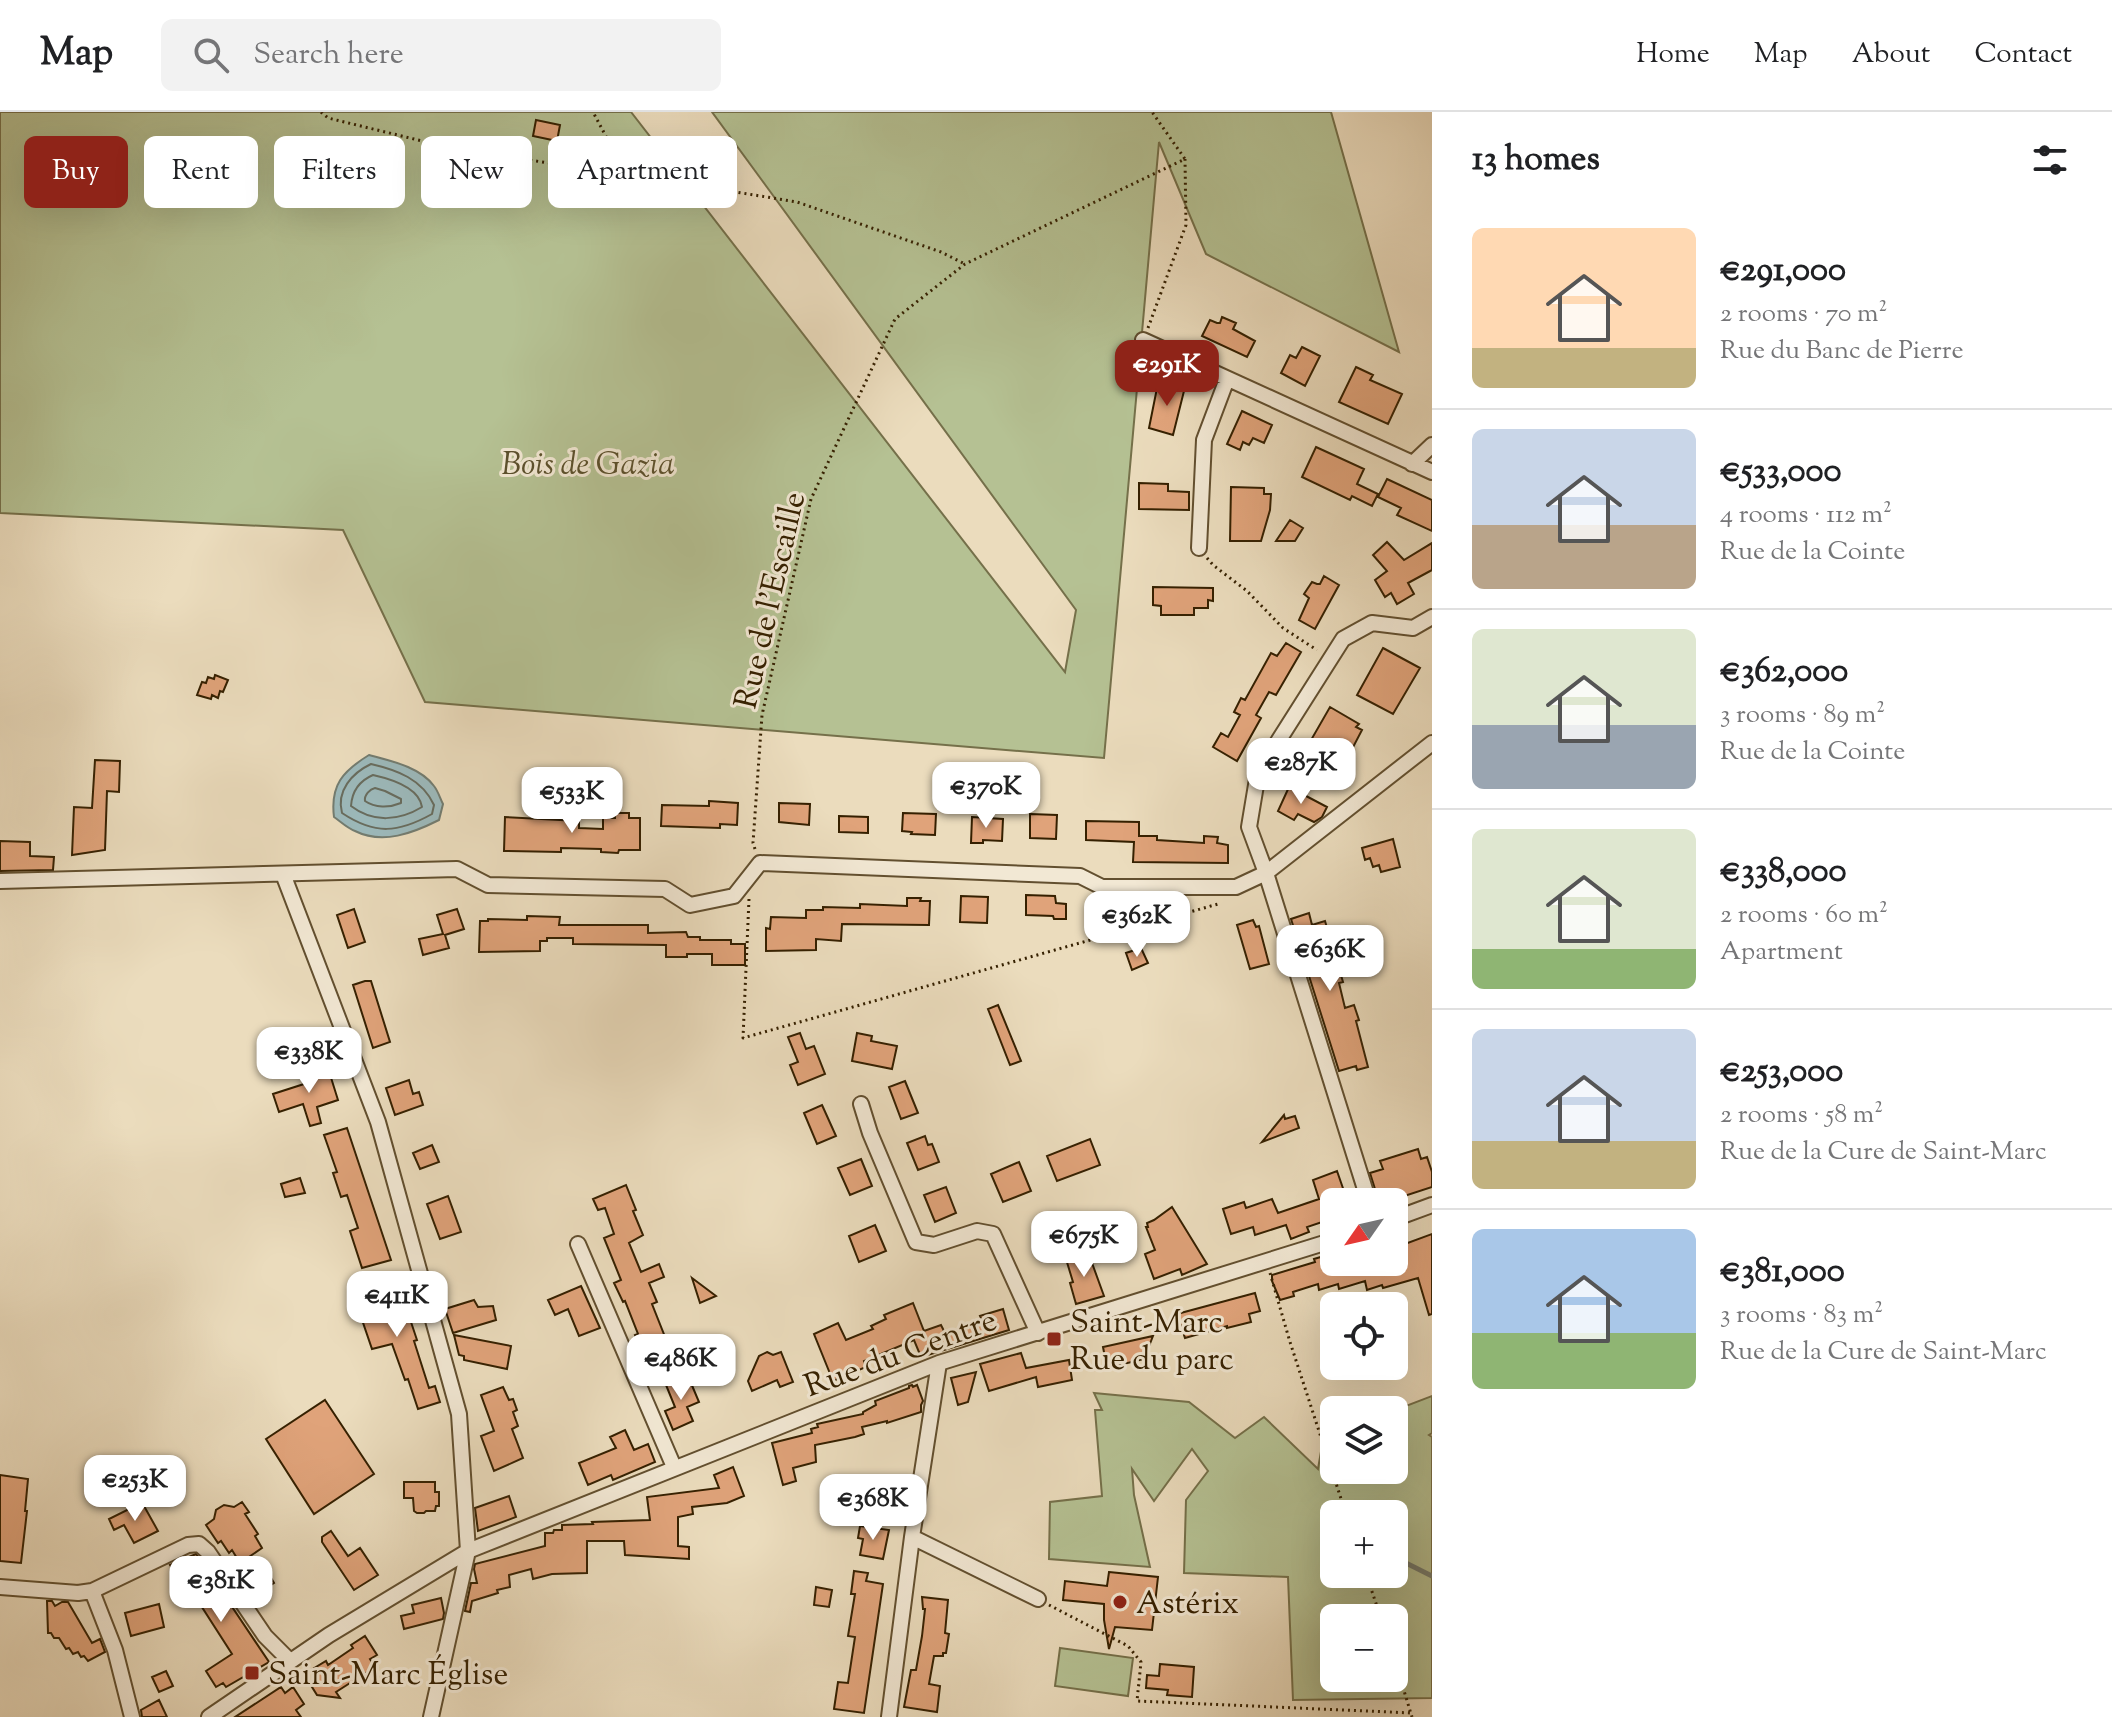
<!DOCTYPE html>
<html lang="en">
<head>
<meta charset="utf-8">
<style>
	:root { --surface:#fff; --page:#f2f2f2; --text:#202124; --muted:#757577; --line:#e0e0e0; --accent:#8f2418 }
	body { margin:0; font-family:"Sorts Mill Goudy",serif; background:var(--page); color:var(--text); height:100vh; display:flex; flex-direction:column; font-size:30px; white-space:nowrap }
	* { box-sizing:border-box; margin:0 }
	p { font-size:26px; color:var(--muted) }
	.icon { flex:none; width:44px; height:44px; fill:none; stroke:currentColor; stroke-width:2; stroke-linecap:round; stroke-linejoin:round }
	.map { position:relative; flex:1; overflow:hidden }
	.panel { display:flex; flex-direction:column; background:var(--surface); width:680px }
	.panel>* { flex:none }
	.hud { position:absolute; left:24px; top:24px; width:760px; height:72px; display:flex; gap:16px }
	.needle { width:52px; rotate:236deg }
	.tools { position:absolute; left:1320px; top:1076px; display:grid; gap:16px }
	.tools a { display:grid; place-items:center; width:88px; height:88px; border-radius:12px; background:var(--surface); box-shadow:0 8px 32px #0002; font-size:40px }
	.price { position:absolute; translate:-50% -68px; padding:0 18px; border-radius:16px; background:#fff; color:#222; font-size:26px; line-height:52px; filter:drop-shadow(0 2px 4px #0008) }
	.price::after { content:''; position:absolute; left:50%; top:48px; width:24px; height:18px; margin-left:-12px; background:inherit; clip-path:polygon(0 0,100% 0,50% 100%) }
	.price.active { background:var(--accent); color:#fff }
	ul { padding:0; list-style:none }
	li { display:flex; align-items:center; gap:24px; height:200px; padding:0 40px }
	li+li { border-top:2px solid var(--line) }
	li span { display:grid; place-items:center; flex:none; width:224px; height:160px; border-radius:12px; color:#555 }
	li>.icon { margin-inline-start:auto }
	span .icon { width:96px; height:96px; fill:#fffc; stroke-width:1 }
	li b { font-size:34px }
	h2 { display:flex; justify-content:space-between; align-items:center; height:96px; padding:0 40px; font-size:34px }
	.pill { padding:0 28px; border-radius:12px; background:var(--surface); box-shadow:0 8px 32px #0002; font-size:28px; line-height:72px }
	.pill.active { background:var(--accent); color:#fff }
	header { display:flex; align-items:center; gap:48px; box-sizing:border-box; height:112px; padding:0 40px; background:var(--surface); border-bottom:2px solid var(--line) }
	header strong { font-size:38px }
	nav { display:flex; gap:44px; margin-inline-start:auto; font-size:28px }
	.search { width:560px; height:72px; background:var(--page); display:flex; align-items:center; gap:20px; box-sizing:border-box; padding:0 28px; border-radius:12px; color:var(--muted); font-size:30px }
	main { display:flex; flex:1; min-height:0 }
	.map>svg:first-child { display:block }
	.green { fill:#b5c193; stroke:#75704a; stroke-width:2; fill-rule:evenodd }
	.water { fill:#9cb9bb; stroke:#737c70; stroke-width:2 }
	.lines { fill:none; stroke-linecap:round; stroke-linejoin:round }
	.shore { stroke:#686c5e; stroke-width:2 }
	.stream { stroke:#737c70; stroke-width:5 }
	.building { fill:#e0a37a; stroke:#352000; stroke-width:2 }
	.minor-casing { stroke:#624f2f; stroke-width:18 }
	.path { stroke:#352000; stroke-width:3; stroke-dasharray:2 4; stroke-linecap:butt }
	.minor { stroke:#f2e8d4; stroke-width:14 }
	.poi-dot { fill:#8f2418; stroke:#f2e8d4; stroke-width:3 }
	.labels { text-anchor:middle; stroke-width:6; stroke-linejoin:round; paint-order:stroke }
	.park-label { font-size:32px; font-style:italic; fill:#5b502c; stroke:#f2e8d4 }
	.street-label { font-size:32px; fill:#352000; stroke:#f2e8d4 }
	.poi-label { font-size:32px; fill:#352000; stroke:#f2e8d4; text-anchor:start }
</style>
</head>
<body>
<header>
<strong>Map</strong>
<div class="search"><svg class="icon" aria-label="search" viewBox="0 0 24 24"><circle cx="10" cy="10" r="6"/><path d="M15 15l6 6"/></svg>Search here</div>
<nav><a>Home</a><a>Map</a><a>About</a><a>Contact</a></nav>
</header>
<main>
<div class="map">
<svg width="1432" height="1605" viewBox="0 0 1432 1605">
	<rect width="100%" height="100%" fill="#ebdcbd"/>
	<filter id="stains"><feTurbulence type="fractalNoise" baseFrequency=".0025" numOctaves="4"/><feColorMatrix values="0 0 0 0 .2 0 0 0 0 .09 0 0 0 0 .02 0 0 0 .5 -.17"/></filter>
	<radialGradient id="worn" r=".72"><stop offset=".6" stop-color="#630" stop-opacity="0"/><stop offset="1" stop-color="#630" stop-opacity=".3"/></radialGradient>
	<!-- green -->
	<path class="green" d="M0,0H631L1065,560L1076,498L712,0H1331L1399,240L1206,142L1159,30L1104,646L425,590L343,418L0,401Z
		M1094,1281L1189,1290L1235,1326L1264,1305L1318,1357L1330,1287L1337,1298H1334V1358H1394V1306L1398,1297L1432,1284V1321L1429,1323L1432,1325V1586L1293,1588L1288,1465L1184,1461L1186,1388L1208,1359L1192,1337L1154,1389L1132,1357L1134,1383L1150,1455L1049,1447L1050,1390L1102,1384L1095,1298H1102ZM1394,1402V1462H1334V1402ZM1394,1506V1566H1334V1506Z
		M1060,1536L1133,1546L1128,1584L1055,1574Z"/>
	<!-- water -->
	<path class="water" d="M369,643C391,649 420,655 434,674C438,679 440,686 443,692L439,708C413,721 383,733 355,719C347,716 340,709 334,705C330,673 343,659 369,643Z"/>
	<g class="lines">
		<!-- shore -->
		<path class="shore" d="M371,652C397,658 422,667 434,693L432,702C398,721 375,723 342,701C336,679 352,661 371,652Z
			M373,663C391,667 419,675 422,695C399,709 373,711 351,694C352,679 359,669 373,663Z
			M375,676L385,679L401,687V691C389,696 375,696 365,689C364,683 370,677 375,676Z"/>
		<!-- stream -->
		<path class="stream" d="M1394,1445L1432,1464"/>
	</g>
	<!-- building -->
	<path class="building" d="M536,8L560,13L557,29L533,24Z
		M1222,205L1236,211L1233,217L1255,229L1247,245L1202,224L1210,208L1217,211H1220Z
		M1302,235L1320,244L1305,274L1281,261L1290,243L1296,246Z
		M1356,255L1373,263L1370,268L1402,282L1388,312L1339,290Z
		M1168,270L1185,275L1173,323L1149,316L1157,276L1166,277Z
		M1242,299L1272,313L1264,331L1253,326L1249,333L1243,330L1240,338L1227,332Z
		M1316,335L1364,357L1357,372L1378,382L1372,394L1352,384L1350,388L1302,365Z
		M1387,367L1432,388V419L1397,403L1401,396L1378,385Z
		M1139,371L1168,372V379L1189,380V398L1139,397Z
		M1231,375L1264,376V382H1271L1270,398L1261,429H1230Z
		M1290,408L1303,416L1295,429H1276Z
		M1387,430L1404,448L1432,431V458L1408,471L1414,482L1397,492L1391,481L1385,485L1375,468L1387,459L1373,443Z
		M1324,464L1339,473L1315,517L1299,508L1309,486L1304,482L1312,470L1317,472H1320Z
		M1153,475L1213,476V489L1208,488V496H1194V503H1161V494L1153,493Z
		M1286,531L1301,540L1276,583L1269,580L1256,603L1261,606L1237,649L1213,635L1221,621L1228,625L1240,603L1234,600L1241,586L1245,588L1271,541L1277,544Z
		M1383,536L1420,556L1393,602L1357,583Z
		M215,563L228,568L223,580L220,579L218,586L212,583L211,587L197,583L202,570L206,571L208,565L214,567Z
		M1330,595L1359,612L1356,615L1362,618L1339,662L1303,642Z
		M95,648L120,649L119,680L107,679L105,738L72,743L74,695L92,696Z
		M1289,675L1327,695L1322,705L1314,710L1298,702L1294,708L1278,699Z
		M709,689L738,691L737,713L720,712V716L661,714L662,693L709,694Z
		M779,691L810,692L809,713L779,710Z
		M615,701H629V706H640V738H619L618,741L601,740V737L561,736V740L504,739L505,705L579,709V716L603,717V706H615Z
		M903,701L936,702L935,723L911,722L912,720L902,719Z
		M1030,702L1057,703L1056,727L1030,726Z
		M839,704L868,705V721L839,720Z
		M972,705L1003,707L1002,729L983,728V731H971Z
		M1086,709L1139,710V724H1157V728L1204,731V724L1218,725L1217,731L1228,733V751L1133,750L1134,730L1086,728Z
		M1393,727L1400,755L1381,760L1379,753L1373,755L1370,746L1365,748L1362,736Z
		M0,729L30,730V744L54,745L53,758L0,759Z
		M1026,783L1055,784L1056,791L1066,792V807H1054L1053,804L1026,803Z
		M961,784L988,785L987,811L960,810Z
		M907,786H921L920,789H930L929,813L842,812L841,829L816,827V838L766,839V816L770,817L771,805L806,806V798H823V795L860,796V792L907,794Z
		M1139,786L1141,790L1149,788L1153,802L1125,809L1121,792Z
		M354,797L365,830L348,836L337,803Z
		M457,797L464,817L445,823L449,836L423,843L419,827L443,822L437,803Z
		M1309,801L1312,813L1325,809L1343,870L1339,871L1345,896L1354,893L1359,908L1356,909L1368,955L1357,958L1356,954L1339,959L1291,807Z
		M527,804L560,805L559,813H648V821L686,820L688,825H700V828H731V832H745V853H712V842H687V845H666V833L573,832V826H547V829H540V839L479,840L480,809H488V807L527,808Z
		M1253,808L1256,815L1259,814L1269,852L1250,857L1237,813Z
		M1141,836L1148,851L1132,858L1126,841Z
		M365,869H371L390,930L373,936L353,873Z
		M998,893L1021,949L1010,953L988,897Z
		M800,921L806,937L814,934L825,962L798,973L790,953L798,950L788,925Z
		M857,921L872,924L871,929L897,934L892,957L852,949Z
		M328,956L338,988L317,995L321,1011L310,1014L303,992L279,1000L273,982L304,972L303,967L306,966L305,964Z
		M409,968L413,982L419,980L423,993L395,1003L386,976Z
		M905,969L918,1001L901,1007L889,975Z
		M822,993L836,1024L817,1032L804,1001Z
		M1284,1003L1285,1007L1295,1004L1299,1016L1262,1030Z
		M347,1016L391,1148L362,1156L350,1119L358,1116L347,1083L341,1085L333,1061L337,1060L324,1023Z
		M925,1024L928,1033L932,1032L939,1050L918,1058L907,1031Z
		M1090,1027L1100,1053L1057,1069L1047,1044Z
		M432,1033L439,1050L420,1057L413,1041Z
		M1418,1037L1421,1047L1427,1045L1432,1060V1075L1386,1090H1379L1370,1061L1383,1057L1380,1049Z
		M861,1047L872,1074L850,1083L838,1056Z
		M1019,1050L1031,1079L1003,1090L991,1062Z
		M1337,1059L1345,1082L1355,1079L1359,1090H1334V1106L1307,1115L1309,1120L1291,1127L1286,1113L1255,1123L1253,1115L1231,1122L1223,1097L1244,1090L1246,1096L1272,1087L1278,1101L1319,1087L1313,1068Z
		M300,1066L305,1081L285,1085L281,1072Z
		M626,1073L636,1098L633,1099L643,1123L629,1131L641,1160L659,1152L664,1165L649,1171L657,1190L652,1192L671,1240L646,1251L635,1223L638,1222L625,1189L623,1190L614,1171L621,1168L604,1126L614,1122L605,1096L598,1098L593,1087Z
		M946,1075L956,1101L935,1110L924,1083Z
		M448,1084L461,1120L440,1127L427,1092Z
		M1172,1095L1207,1152L1182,1163L1180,1157L1154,1167L1145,1142L1155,1138L1146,1115H1148L1147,1111L1154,1108Z
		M875,1113L886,1139L859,1150L849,1124Z
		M1432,1122V1202L1429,1203L1418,1166L1383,1176L1382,1173L1367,1178L1365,1169L1339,1177L1338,1172L1319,1178L1318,1172L1293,1180L1294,1184L1280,1188L1272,1169V1163L1315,1150L1314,1147L1334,1141V1150H1394V1136Z
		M1088,1140L1104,1184L1076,1192L1070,1171L1073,1170L1066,1147Z
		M692,1166L716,1184L700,1191Z
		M398,1171L417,1228L414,1229L429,1276L435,1274L440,1290L418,1297L408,1267L405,1268L392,1232L372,1237L357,1193L375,1186L373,1181L377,1178Z
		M581,1174L600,1216L579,1224L568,1197L555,1203L548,1188Z
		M1255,1181L1260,1199L1249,1202L1251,1210L1227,1216V1214L1185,1226L1177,1202Z
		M474,1188L478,1195L493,1194L496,1208L453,1221L445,1197Z
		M913,1191L924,1219L941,1213L946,1223L983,1211L980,1204L1003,1197L1009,1218L921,1245L914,1228L864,1249L866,1255L833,1269L814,1222L838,1211L846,1228L873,1217L871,1214L886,1207L884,1203Z
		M454,1223L511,1234L507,1257L464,1248V1244L459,1243Z
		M1153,1224L1144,1247L1107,1256L1103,1235Z
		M767,1240L773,1243L781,1240L793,1270L780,1275L777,1268L752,1279L748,1269L759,1244Z
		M1021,1241L1026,1256L1069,1248L1072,1268L1038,1275L1036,1265L989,1279L980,1252Z
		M976,1260L968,1290L958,1293L951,1266Z
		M688,1264L699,1290L687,1295L693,1309L673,1318L665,1299L675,1295L666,1273Z
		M912,1273L913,1275L917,1273L923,1289L921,1293V1300L887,1311V1309L862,1315L864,1322L855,1325L815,1333L816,1350L793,1356L796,1369L783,1373L772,1331L812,1321L811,1317L818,1315L817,1312L863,1302V1300L876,1293L875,1289L909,1276V1274Z
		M503,1275L509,1288L513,1287L517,1298L513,1300L518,1314L512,1317L523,1346L494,1359L481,1324L494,1319L481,1283Z
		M325,1288L374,1362L314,1402L266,1327Z
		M625,1318L634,1338L648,1332L655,1350L613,1368L611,1363L588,1373L579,1351L616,1336L610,1325Z
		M733,1355L744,1384L727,1391L692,1395L693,1402L678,1405V1434L689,1435V1447L625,1443L624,1429H587V1461L552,1462L533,1467L531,1457L509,1463L510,1475L497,1478L498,1481L472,1489L470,1500L465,1499L471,1471H477L474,1457L475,1452L545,1434V1421H553L554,1418H562V1413L593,1412L592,1410L650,1408L647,1385L719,1376L714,1363Z
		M0,1363L28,1367L25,1399H27L21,1451L0,1449Z
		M404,1370H435V1380H439V1394H436L435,1399H426L424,1401H417L414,1399L413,1386H404Z
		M509,1384L516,1405L478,1419L475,1396Z
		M242,1390L249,1400L245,1402L258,1422L255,1424L262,1436L240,1451L232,1438L229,1441L221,1429L218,1431L206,1413L214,1407L216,1398L224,1393L234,1395Z
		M144,1394L158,1419L134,1431L124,1413L114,1418L109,1407L133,1395L135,1399Z
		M860,1414L889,1418L883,1447L860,1443L863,1427L858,1426Z
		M331,1419L348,1444L360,1436L378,1463L354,1478L322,1430V1425Z
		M196,1442L200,1447L269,1550L226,1575L223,1571L216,1575L206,1559L232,1542L189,1475L185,1476L170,1453Z
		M267,1459L274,1471L251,1486L243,1474Z
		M854,1459L868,1461L866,1469L883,1472L864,1601L834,1597L838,1570L848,1571L855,1525L848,1524L855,1482H851Z
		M1109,1460L1158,1465L1152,1518L1115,1515L1109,1537L1104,1508V1492L1063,1488L1065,1469L1107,1474Z
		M816,1475L832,1478L829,1495L814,1493Z
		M922,1485L948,1488L945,1521L949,1522L946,1541H943V1544H934L929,1572L940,1574L937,1600L904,1595L911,1558H916L922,1524L925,1497H923Z
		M441,1486L444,1501L443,1507L404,1517L401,1504L414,1501L412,1493Z
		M47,1489H52L55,1494L62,1490H68L92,1531L100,1527L105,1540L88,1549L84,1544L81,1545L78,1540L73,1542L69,1536L66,1537L59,1526H54L51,1521H48Z
		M159,1492L164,1515L131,1524L125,1501Z
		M365,1524L377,1543L370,1547L375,1555L336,1580L340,1586L317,1583L312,1575L319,1571L311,1558L326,1549L328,1553L353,1536L351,1533Z
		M1160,1552L1194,1555L1192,1585L1167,1583L1168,1578L1146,1576L1147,1563L1159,1564Z
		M166,1559L173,1574L159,1580L152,1565Z
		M281,1575L285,1581L293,1575L304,1592L296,1598L301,1605H235Z
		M159,1588L167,1605H142L141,1598Z"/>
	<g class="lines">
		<!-- minor casing -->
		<g class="minor-casing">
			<path id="minor" d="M1143,228L1432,360
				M1412,352L1432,333
				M1199,436L1204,328L1227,267
				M283,762L378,1010L459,1302L468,1439L431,1605
				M0,769L457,757L488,773L665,777L690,793L734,784L760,751L1080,764L1102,775H1236L1266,761L1432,631
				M861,992L870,1021L916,1130L934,1133L977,1119L993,1122L1038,1221
				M1369,1090L1266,761L1249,715L1258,661L1343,527L1372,511L1413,516L1432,505
				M1394,1107L1432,1093
				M578,1132L674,1355
				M912,1425L1038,1487
				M0,1475L78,1481L92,1479
				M132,1605L115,1538L92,1479L188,1433L199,1432L208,1440L265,1524L290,1549
				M209,1605L329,1523L468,1439L939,1251L1334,1128
				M889,1605L912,1425L939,1251"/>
		</g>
		<!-- path -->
		<path class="path" d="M321,0L328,6L459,38L626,62L593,0
			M626,62L797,90L941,140L965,152
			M1148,216L1186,113L1185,47
			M1207,446L1213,453L1247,479L1283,516L1317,538
			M755,737L753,731L762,603L811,387L895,207L965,152L1185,47L1152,0
			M749,787L743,926L1218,792L1220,790
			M1270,1161L1290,1230L1346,1402
			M1366,1462L1381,1506
			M1049,1493L1128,1534L1141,1550L1137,1589L1412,1601
			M1394,1546L1412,1605"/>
		<!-- minor -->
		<use href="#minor" class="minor"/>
	</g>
	<!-- markers -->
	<g class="poi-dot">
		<rect x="1046" y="1219" width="16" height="16" rx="4"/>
		<circle cx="1120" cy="1490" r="8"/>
		<rect x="244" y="1553" width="16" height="16" rx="4"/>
	</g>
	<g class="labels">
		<!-- park labels -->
		<g class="park-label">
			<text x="588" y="362">Bois de Gazia</text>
		</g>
		<!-- street labels -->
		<g class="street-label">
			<text transform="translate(769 488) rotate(-77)" y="11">Rue de l'Escaille</text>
			<text transform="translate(900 1240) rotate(-20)" y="11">Rue du Centre</text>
		</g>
		<!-- poi labels -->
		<g class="poi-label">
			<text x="1070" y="1220">Saint-Marc<tspan x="1070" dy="37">Rue du parc</tspan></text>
			<text x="1136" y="1501">Astérix</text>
			<text x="268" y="1572">Saint-Marc Église</text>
		</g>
	</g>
	<rect width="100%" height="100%" filter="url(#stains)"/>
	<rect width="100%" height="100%" fill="url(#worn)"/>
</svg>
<div class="tools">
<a><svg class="needle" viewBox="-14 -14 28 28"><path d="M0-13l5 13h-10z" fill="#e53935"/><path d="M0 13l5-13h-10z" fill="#757577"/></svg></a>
<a><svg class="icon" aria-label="locate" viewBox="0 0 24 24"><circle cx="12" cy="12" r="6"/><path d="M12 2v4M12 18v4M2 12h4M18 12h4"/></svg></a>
<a><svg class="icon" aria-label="layers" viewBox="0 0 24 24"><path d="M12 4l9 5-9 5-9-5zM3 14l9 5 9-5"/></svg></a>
<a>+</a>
<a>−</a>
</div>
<b class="price active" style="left:1167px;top:296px">€291K</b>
<b class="price" style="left:1301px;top:694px">€287K</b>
<b class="price" style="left:986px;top:718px">€370K</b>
<b class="price" style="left:572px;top:723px">€533K</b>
<b class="price" style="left:1137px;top:847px">€362K</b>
<b class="price" style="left:1330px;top:881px">€636K</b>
<b class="price" style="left:309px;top:983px">€338K</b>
<b class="price" style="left:1084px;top:1167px">€675K</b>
<b class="price" style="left:397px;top:1227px">€411K</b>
<b class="price" style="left:681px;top:1290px">€486K</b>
<b class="price" style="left:135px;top:1411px">€253K</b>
<b class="price" style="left:873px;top:1430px">€368K</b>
<b class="price" style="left:221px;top:1512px">€381K</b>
<div class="hud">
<a class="pill active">Buy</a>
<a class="pill">Rent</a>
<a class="pill">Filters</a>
<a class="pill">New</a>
<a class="pill">Apartment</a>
</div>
</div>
<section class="panel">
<h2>13 homes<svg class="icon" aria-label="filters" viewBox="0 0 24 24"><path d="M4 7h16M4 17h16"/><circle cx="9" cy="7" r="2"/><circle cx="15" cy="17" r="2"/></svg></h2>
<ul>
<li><span style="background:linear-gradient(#ffd9b3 75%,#c2b280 0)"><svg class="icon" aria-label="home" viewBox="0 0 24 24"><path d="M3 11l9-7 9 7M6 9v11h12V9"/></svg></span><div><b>€291,000</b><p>2 rooms · 70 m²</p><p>Rue du Banc de Pierre</p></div></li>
<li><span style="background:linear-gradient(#c9d6e8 60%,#b9a48a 0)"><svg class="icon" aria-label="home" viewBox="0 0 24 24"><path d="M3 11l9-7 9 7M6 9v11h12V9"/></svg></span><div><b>€533,000</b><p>4 rooms · 112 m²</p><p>Rue de la Cointe</p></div></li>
<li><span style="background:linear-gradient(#dfe7d0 60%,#9aa5b1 0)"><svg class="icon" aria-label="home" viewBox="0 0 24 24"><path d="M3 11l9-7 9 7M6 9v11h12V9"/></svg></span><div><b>€362,000</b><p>3 rooms · 89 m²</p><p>Rue de la Cointe</p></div></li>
<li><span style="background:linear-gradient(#dfe7d0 75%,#8fb573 0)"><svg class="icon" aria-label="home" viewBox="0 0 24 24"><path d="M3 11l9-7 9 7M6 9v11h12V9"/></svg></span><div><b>€338,000</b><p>2 rooms · 60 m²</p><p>Apartment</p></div></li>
<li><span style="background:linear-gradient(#c9d6e8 70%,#c2b280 0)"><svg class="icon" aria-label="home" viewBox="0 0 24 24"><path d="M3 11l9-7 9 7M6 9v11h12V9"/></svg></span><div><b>€253,000</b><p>2 rooms · 58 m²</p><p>Rue de la Cure de Saint-Marc</p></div></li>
<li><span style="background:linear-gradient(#a9c7e8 65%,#8fb573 0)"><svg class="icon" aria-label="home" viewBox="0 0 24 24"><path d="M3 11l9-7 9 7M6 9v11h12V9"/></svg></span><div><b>€381,000</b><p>3 rooms · 83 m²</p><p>Rue de la Cure de Saint-Marc</p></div></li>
</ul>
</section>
</main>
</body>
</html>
